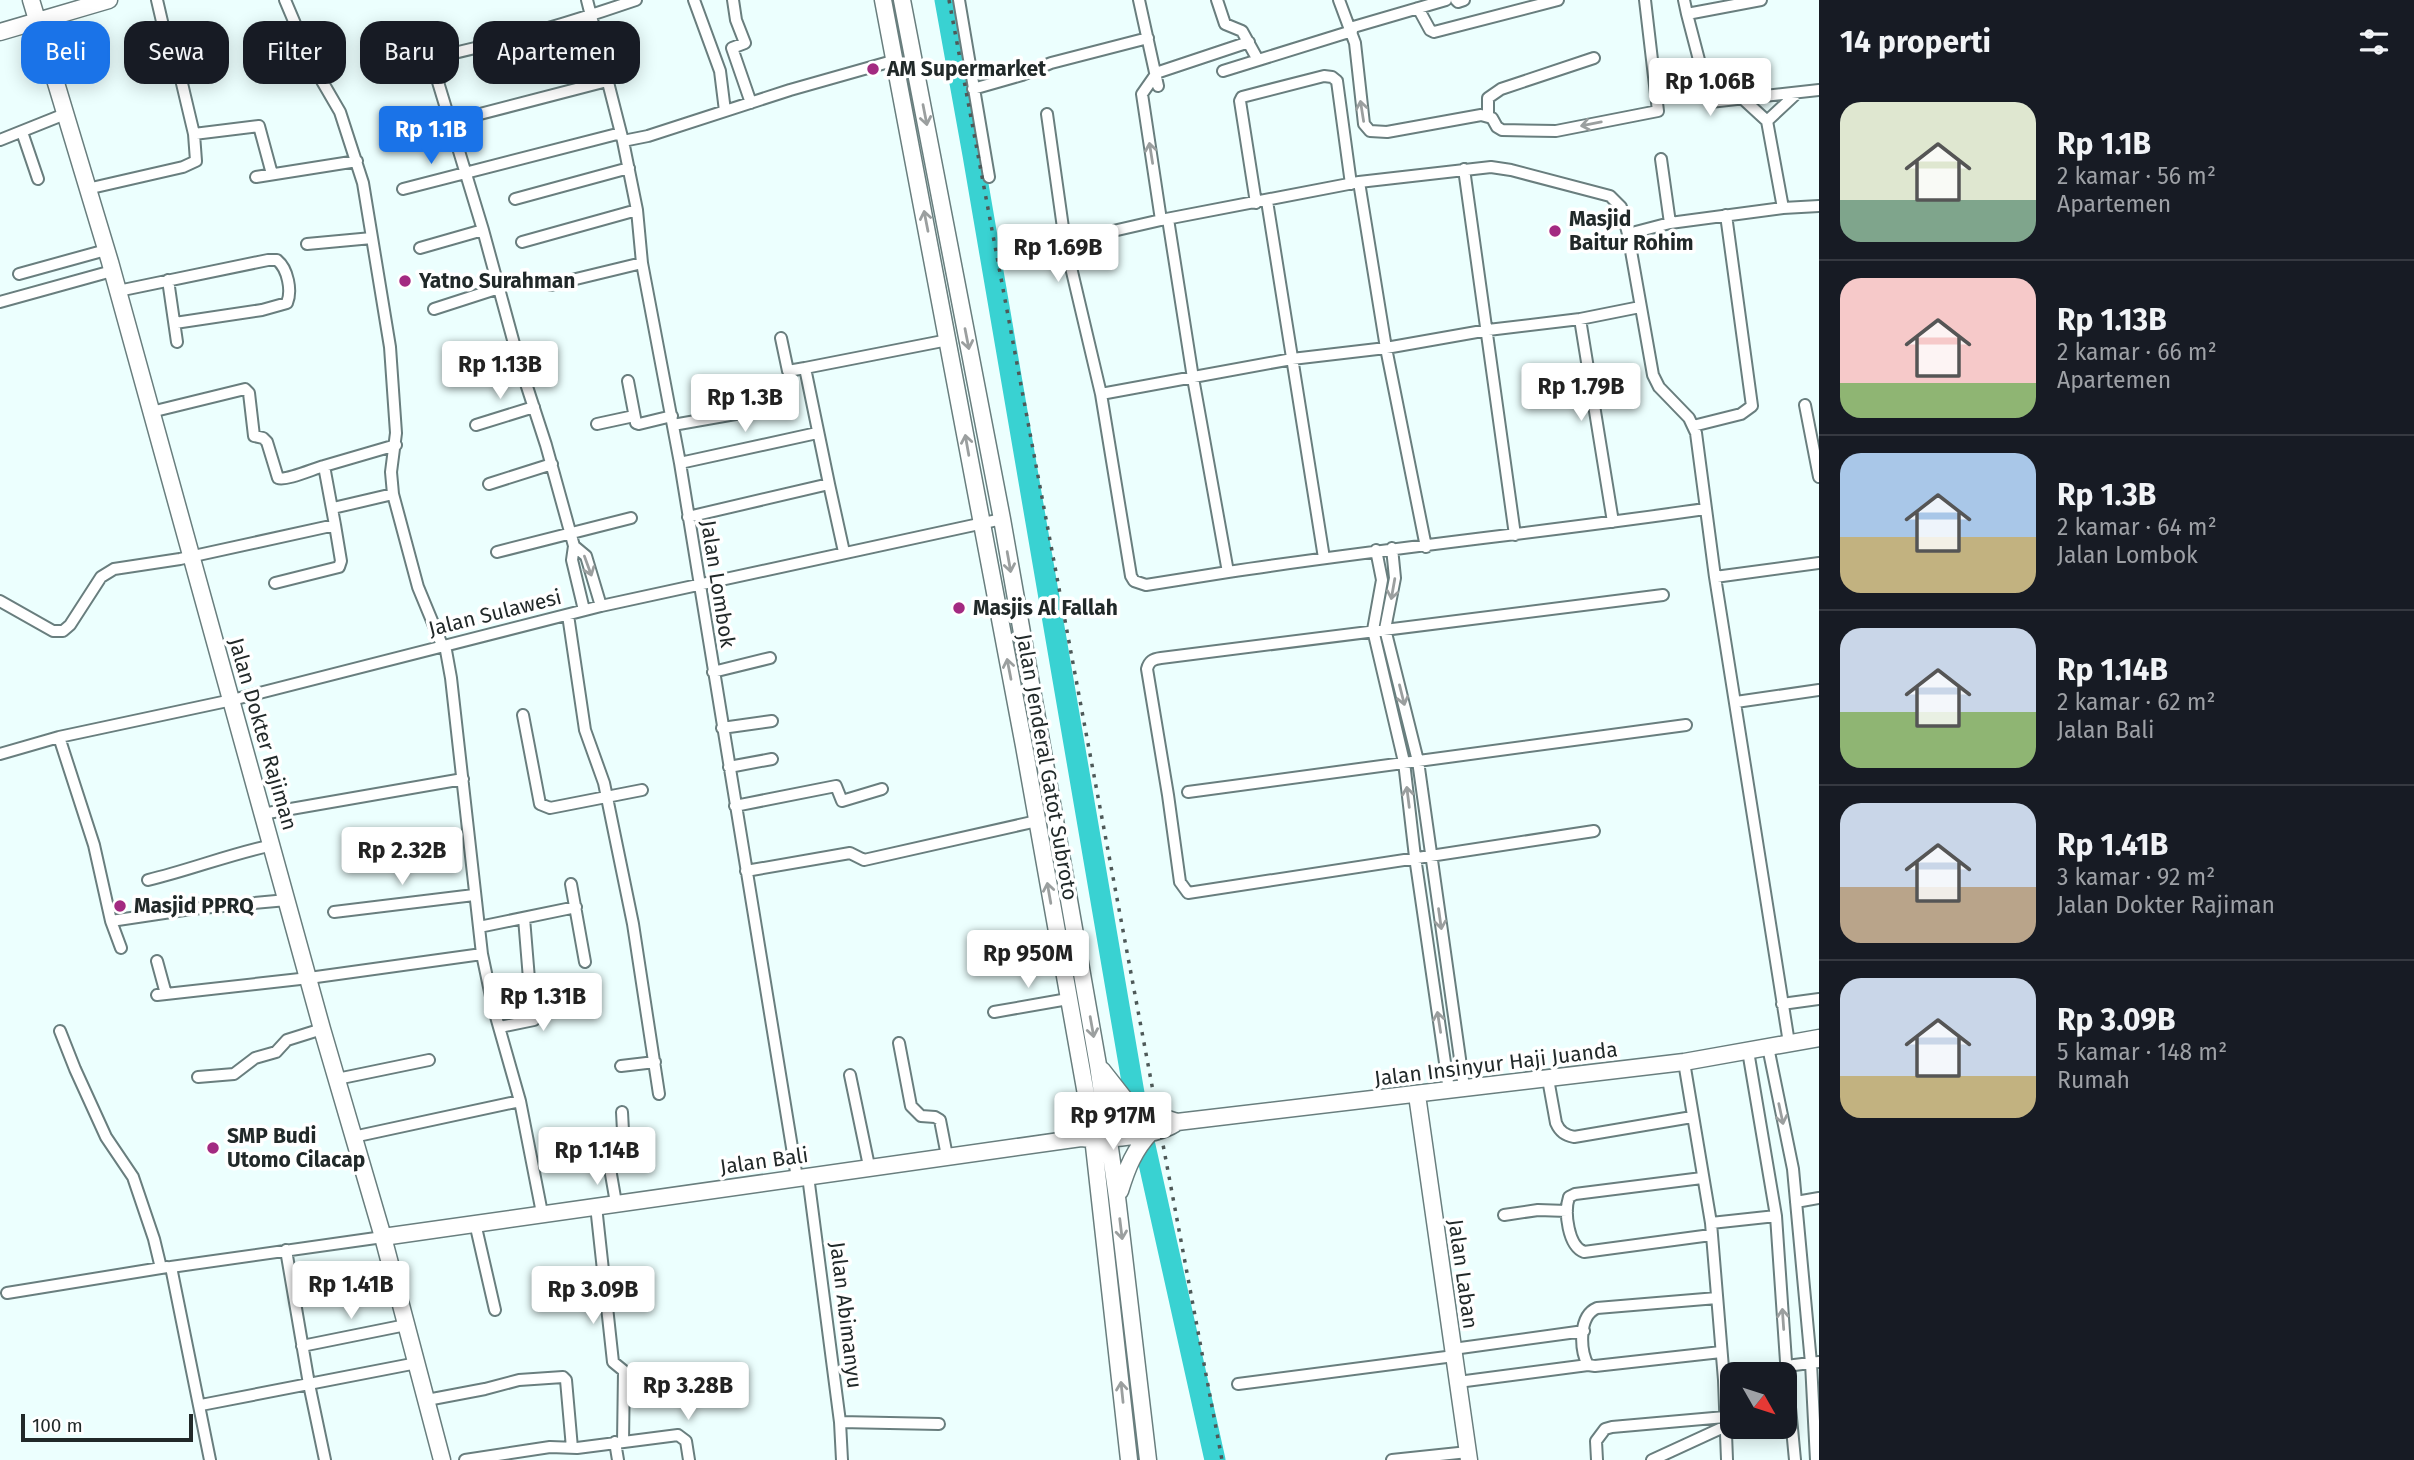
<!DOCTYPE html>
<html lang="id">
<head>
<meta charset="utf-8">
<style>
	:root { --surface:#171b24; --page:#20242c; --text:#f1f3f6; --muted:#9ea1a6; --line:#363941; --accent:#1a73e8 }
	body { margin:0; font-family:"Fira Sans",sans-serif; background:var(--page); color:var(--text); height:100vh; display:flex; flex-direction:column; font-size:26px; white-space:nowrap }
	* { box-sizing:border-box; margin:0 }
	p { font-size:23px; color:var(--muted) }
	.icon { flex:none; width:38px; height:38px; fill:none; stroke:currentColor; stroke-width:2; stroke-linecap:round; stroke-linejoin:round }
	.map { position:relative; flex:1; overflow:hidden }
	.drawer { display:flex; flex-direction:column; background:var(--surface); width:595px }
	.drawer>* { flex:none }
	.guide { position:absolute; left:21px; top:21px; width:665px; height:63px; display:flex; gap:14px }
	.needle { width:46px; rotate:129deg }
	.fabs { position:absolute; left:1720px; top:1362px; display:grid; gap:14px }
	.fabs a { display:grid; place-items:center; width:77px; height:77px; border-radius:14px; background:var(--surface); box-shadow:0 4px 18px #0003; font-size:35px }
	.scale { position:absolute; left:21px; bottom:18px; width:172px; box-sizing:border-box; padding-left:7px; border:4px solid #212929; border-top:0; font-size:19px; line-height:24px; white-space:nowrap; color:#212929; -webkit-text-stroke:5px #fff; paint-order:stroke }
	.price { position:absolute; translate:-50% -60px; padding:0 16px; border-radius:7px; background:#fff; color:#222; font-size:23px; line-height:46px; filter:drop-shadow(0 2px 4px #0008) }
	.price::after { content:''; position:absolute; left:50%; top:42px; width:21px; height:16px; margin-left:-10px; background:inherit; clip-path:polygon(0 0,100% 0,50% 100%) }
	.price.active { background:var(--accent); color:#fff }
	ul { padding:0; list-style:none }
	li { display:flex; align-items:center; gap:21px; height:175px; padding:0 21px }
	li+li { border-top:2px solid var(--line) }
	li span { display:grid; place-items:center; flex:none; width:196px; height:140px; border-radius:21px; color:#555 }
	li>.icon { margin-inline-start:auto }
	span .icon { width:84px; height:84px; fill:#fffc; stroke-width:1 }
	li b { font-size:30px }
	h2 { display:flex; justify-content:space-between; align-items:center; height:84px; padding:0 21px; font-size:30px }
	.tag { padding:0 24px; border-radius:21px; background:var(--surface); box-shadow:0 4px 18px #0003; font-size:24px; line-height:63px }
	.tag.active { background:var(--accent); color:#fff }
	main { display:flex; flex:1; min-height:0 }
	.map>svg:first-child { display:block }
	.lines { fill:none; stroke-linecap:round; stroke-linejoin:round }
	.river { stroke:#39d2d2; stroke-width:21 }
	.street-casing { stroke:#697e7e; stroke-width:14 }
	.secondary-casing { stroke:#697e7e; stroke-width:19 }
	.street { stroke:#fff; stroke-width:10 }
	.secondary { stroke:#fff; stroke-width:16 }
	.rail { stroke:#4e5958; stroke-width:3.5; stroke-dasharray:3.5 7; stroke-linecap:butt }
	.oneway { stroke:#9b9f9f }
	.poi-dot { fill:#a32a81; stroke:#fff; stroke-width:2.5 }
	.labels { text-anchor:middle; stroke-width:7; stroke-linejoin:round; paint-order:stroke }
	.poi-label { font-size:21px; font-weight:bold; fill:#212929; stroke:#fff; text-anchor:start }
	.street-label { font-size:21px; fill:#212929; stroke:#fff }
</style>
</head>
<body>
<main>
<div class="map">
<svg width="1819" height="1460" viewBox="0 0 1819 1460">
	<rect width="100%" height="100%" fill="#ecfffe"/>
	<g class="lines">
		<!-- river -->
		<path class="river" d="M945,0L973,155L1135,1099
			M1144,1141L1215,1460"/>
		<!-- street casing -->
		<g class="street-casing">
			<path id="street" d="M285,0L296,26L303,35L315,69L340,112L363,183L390,347L396,433L391,472L393,494L418,587L442,645
				M587,0L623,141L637,210L642,263L680,463L797,1178
				M694,0L720,71L725,111
				M733,0L736,20L745,43L732,48L751,103
				M959,0L989,177
				M1139,0L1158,86
				M1217,0L1225,24L1242,31L1258,60
				M1339,0L1355,43L1364,124L1370,131L1387,132L1481,115L1492,118L1497,127L1502,130L1556,131L1658,111L1645,0
				M1456,0L1458,2L1464,0
				M1684,0L1687,14L1761,0
				M1418,8L1430,30L1434,32L1558,0
				M1687,14L1710,102L1819,90
				M1350,28L1446,0
				M278,36L296,26
				M431,59L483,230L519,362L546,445L574,546
				M378,69C465,53 552,29 636,0
				M1223,71L1352,31
				M1156,73L1249,42
				M1156,74L1142,94L1161,220
				M973,89L1022,75L1051,63L1148,38
				M1742,98L1767,121L1783,208L1670,223L1628,234L1653,375L1659,387L1689,418L1696,433L1715,577L1819,563
				M1047,114L1065,242
				M1488,116V98L1501,89L1594,58
				M1767,121L1797,93
				M449,122L607,81
				M400,129L447,115
				M22,132L38,179
				M194,134L259,126L272,174
				M0,140L65,114
				M623,141L648,136L790,90L896,60
				M1661,159L1670,223
				M1464,169L1515,535
				M256,177L357,161
				M1359,182L1386,348L1426,547
				M87,189L183,167L196,161L194,134L180,75L171,60L157,0
				M403,189L621,133
				M515,199L629,168
				M1267,201L1324,558
				M1256,203L1240,101L1242,97L1324,76L1332,77L1337,81L1351,184
				M1783,208L1819,206
				M1168,219L1193,378L1228,572C1387,548 1546,532 1705,509
				M1628,234L1621,207L1610,196L1511,170L1491,167L1359,182L1161,220L1065,242L1101,394L1292,359L1386,348L1488,330L1580,319L1640,307
				M522,242L637,210
				M307,244L372,238
				M420,248L483,230
				M19,274L106,250
				M168,280L177,342
				M551,285L642,263
				M118,291L268,260H277C288,269 292,291 287,303L262,310L175,323
				M0,302L112,271
				M434,309L499,288
				M1580,319L1613,522
				M451,367L515,348
				M805,368L948,340
				M628,381L636,423L639,424L672,416
				M1101,394L1131,576L1134,581L1146,585L1228,572
				M1805,405L1819,477
				M151,412L245,389L249,393L254,436L263,438L267,442L278,478C286,481 313,469 324,466
				M597,424L634,416
				M476,425L534,407
				M673,425L741,413
				M1693,426L1741,414L1752,406L1726,215
				M680,463L817,433
				M489,484L552,464
				M829,484L844,552
				M333,508L393,494
				M688,517L829,484L805,368L788,371L781,338
				M1392,548L1395,578L1385,629L1418,761L1464,1087
				M1376,550L1382,580L1373,630L1404,762L1415,857L1449,1090
				M497,552L631,518
				M1715,577L1789,1043
				M275,583L339,567L341,561L335,525
				M0,601L53,631H63L70,625L101,577L114,569L180,559L335,525L324,466L396,445
				M584,610L572,560L574,546L586,556L601,606
				M568,615L585,730L604,783L633,924L659,1094
				M445,645L451,678L482,954L493,1006L520,1101L542,1213
				M713,672L770,658
				M1736,702L1819,690
				M523,715L540,804L550,808L642,790
				M722,728L772,721
				M59,737L94,845L111,921L121,948
				M0,754L59,737L232,700L601,606L1002,519
				M729,767L772,759
				M1188,792L1686,725
				M735,806L836,786L842,801L882,789
				M262,814L463,779
				M1594,831L1188,893L1180,882L1168,795L1147,669C1149,661 1153,659 1161,658L1663,595
				M746,871L850,853L864,860L1037,821
				M148,880C190,870 230,854 273,845
				M571,884L585,962
				M334,912L474,895
				M524,918L529,979
				M111,921L191,909L287,900
				M479,927L576,907
				M157,961L166,994
				M157,995L309,978L482,954
				M1782,1004L1819,999
				M994,1012L1068,999
				M500,1027L534,1020L536,1014L534,996
				M60,1031L75,1069L106,1137L133,1177L154,1239L161,1268
				M899,1043L911,1106L921,1116L935,1117L940,1120L947,1156
				M1768,1047L1793,1169L1811,1363L1816,1460
				M1748,1051L1776,1216L1787,1376L1795,1460
				M1684,1062L1711,1223L1724,1380L1727,1460
				M621,1066L655,1062
				M850,1075L869,1166
				M198,1077L234,1074L255,1058L276,1052L287,1040L322,1029
				M337,1079L429,1060
				M1548,1079L1556,1123C1560,1132 1565,1135 1574,1137L1692,1117
				M353,1137L520,1101
				M808,1176L840,1422L842,1460
				M1702,1178L1575,1194L1569,1197C1564,1212 1568,1246 1584,1252L1711,1235
				M1796,1202L1819,1198
				M616,1203L608,1157L624,1150L622,1112
				M596,1206L613,1362L624,1371L623,1442
				M1504,1215L1538,1210L1567,1211
				M475,1223L495,1310
				M1711,1223L1776,1216
				M286,1250L309,1384L325,1460
				M7,1293L167,1267
				M1717,1298L1597,1308C1578,1316 1580,1350 1588,1365L1595,1366L1721,1352
				M302,1346L406,1325
				M1453,1349L1584,1331
				M1786,1366L1819,1362
				M1458,1382L1588,1365
				M1238,1384L1454,1356
				M427,1400L485,1389L519,1380L563,1377L566,1380L572,1448
				M201,1405L417,1363
				M840,1422L939,1424
				M615,1442L618,1460
				M210,1460L171,1267L383,1237
				M465,1460L550,1447L577,1448L678,1435L686,1441L689,1460
				M1392,1460L1468,1452
				M1597,1460L1596,1441L1605,1429L1612,1427L1725,1417
				M1652,1460L1726,1426"/>
		</g>
		<!-- secondary casing -->
		<g class="secondary-casing">
			<path id="secondary" d="M31,0L110,262L322,1029L383,1237L442,1460
				M883,0L1024,746L1092,1128L1129,1460
				M902,0L1002,519L1098,1065L1117,1197L1148,1460
				M0,32L109,0
				M1102,1070L1142,1121
				M1417,1095L1469,1460
				M1098,1128L1165,1118L1177,1122
				M1120,1191C1127,1168 1134,1150 1151,1132
				M383,1237L1081,1138C1102,1141 1161,1136 1177,1122L1684,1062L1819,1038"/>
		</g>
		<!-- street -->
		<use href="#street" class="street"/>
		<!-- secondary -->
		<use href="#secondary" class="secondary"/>
		<!-- rail -->
		<path class="rail" d="M949,0L1222,1460"/>
	</g>
	<!-- one-way arrows -->
	<defs><path id="oneway-shaft" d="M-6 0H5M1.5-3L5.5 0L1.5 3" fill="none" stroke-width="1.6" stroke-linecap="round" stroke-linejoin="round" transform="scale(1.75)"/></defs>
	<g class="oneway">
		<use href="#oneway-shaft" transform="translate(1362 111) rotate(-99)"/>
		<use href="#oneway-shaft" transform="translate(925 115) rotate(79)"/>
		<use href="#oneway-shaft" transform="translate(1591 124) rotate(169)"/>
		<use href="#oneway-shaft" transform="translate(1151 153) rotate(-99)"/>
		<use href="#oneway-shaft" transform="translate(926 221) rotate(-101)"/>
		<use href="#oneway-shaft" transform="translate(967 339) rotate(79)"/>
		<use href="#oneway-shaft" transform="translate(967 445) rotate(-100)"/>
		<use href="#oneway-shaft" transform="translate(1009 562) rotate(80)"/>
		<use href="#oneway-shaft" transform="translate(588 566) rotate(70)"/>
		<use href="#oneway-shaft" transform="translate(1393 589) rotate(100)"/>
		<use href="#oneway-shaft" transform="translate(1009 669) rotate(-101)"/>
		<use href="#oneway-shaft" transform="translate(1402 695) rotate(76)"/>
		<use href="#oneway-shaft" transform="translate(1408 797) rotate(-97)"/>
		<use href="#oneway-shaft" transform="translate(1049 893) rotate(-100)"/>
		<use href="#oneway-shaft" transform="translate(1440 919) rotate(82)"/>
		<use href="#oneway-shaft" transform="translate(1439 1022) rotate(-99)"/>
		<use href="#oneway-shaft" transform="translate(1092 1027) rotate(80)"/>
		<use href="#oneway-shaft" transform="translate(1781 1114) rotate(78)"/>
		<use href="#oneway-shaft" transform="translate(1121 1229) rotate(83)"/>
		<use href="#oneway-shaft" transform="translate(1783 1319) rotate(-94)"/>
		<use href="#oneway-shaft" transform="translate(1122 1392) rotate(-96)"/>
	</g>
	<!-- markers -->
	<g class="poi-dot">
		<circle cx="873" cy="69" r="7"/>
		<circle cx="1555" cy="231" r="7"/>
		<circle cx="405" cy="281" r="7"/>
		<circle cx="959" cy="608" r="7"/>
		<circle cx="120" cy="906" r="7"/>
		<circle cx="213" cy="1148" r="7"/>
	</g>
	<g class="labels">
		<!-- poi labels -->
		<g class="poi-label">
			<text x="887" y="76">AM Supermarket</text>
			<text x="1569" y="226">Masjid<tspan x="1569" dy="24">Baitur Rohim</tspan></text>
			<text x="419" y="288">Yatno Surahman</text>
			<text x="973" y="615">Masjis Al Fallah</text>
			<text x="134" y="913">Masjid PPRQ</text>
			<text x="227" y="1143">SMP Budi<tspan x="227" dy="24">Utomo Cilacap</tspan></text>
		</g>
		<!-- street labels -->
		<g class="street-label">
			<text transform="translate(718 584) rotate(81)" y="7">Jalan Lombok</text>
			<text transform="translate(495 613) rotate(-14)" y="7">Jalan Sulawesi</text>
			<text transform="translate(263 734) rotate(74)" y="7">Jalan Dokter Rajiman</text>
			<text transform="translate(1047 767) rotate(80)" y="7">Jalan Jenderal Gatot Subroto</text>
			<text transform="translate(1496 1064) rotate(-7)" y="7">Jalan Insinyur Haji Juanda</text>
			<text transform="translate(764 1161) rotate(-8)" y="7">Jalan Bali</text>
			<text transform="translate(1463 1274) rotate(82)" y="7">Jalan Laban</text>
			<text transform="translate(846 1315) rotate(83)" y="7">Jalan Abimanyu</text>
		</g>
	</g>
</svg>
<div class="fabs">
<a><svg class="needle" viewBox="-14 -14 28 28"><path d="M0-13l5 13h-10z" fill="#e53935"/><path d="M0 13l5-13h-10z" fill="#9ea1a6"/></svg></a>
</div>
<div class="scale">100 m</div>
<b class="price" style="left:1710px;top:118px">Rp 1.06B</b>
<b class="price active" style="left:431px;top:166px">Rp 1.1B</b>
<b class="price" style="left:1058px;top:284px">Rp 1.69B</b>
<b class="price" style="left:500px;top:401px">Rp 1.13B</b>
<b class="price" style="left:1581px;top:423px">Rp 1.79B</b>
<b class="price" style="left:745px;top:434px">Rp 1.3B</b>
<b class="price" style="left:402px;top:887px">Rp 2.32B</b>
<b class="price" style="left:1028px;top:990px">Rp 950M</b>
<b class="price" style="left:543px;top:1033px">Rp 1.31B</b>
<b class="price" style="left:1113px;top:1152px">Rp 917M</b>
<b class="price" style="left:597px;top:1187px">Rp 1.14B</b>
<b class="price" style="left:351px;top:1321px">Rp 1.41B</b>
<b class="price" style="left:593px;top:1326px">Rp 3.09B</b>
<b class="price" style="left:688px;top:1422px">Rp 3.28B</b>
<div class="guide">
<a class="tag active">Beli</a>
<a class="tag">Sewa</a>
<a class="tag">Filter</a>
<a class="tag">Baru</a>
<a class="tag">Apartemen</a>
</div>
</div>
<section class="drawer">
<h2>14 properti<svg class="icon" aria-label="filters" viewBox="0 0 24 24"><path d="M4 7h16M4 17h16"/><circle cx="9" cy="7" r="2"/><circle cx="15" cy="17" r="2"/></svg></h2>
<ul>
<li><span style="background:linear-gradient(#dfe7d0 70%,#7fa58c 0)"><svg class="icon" aria-label="home" viewBox="0 0 24 24"><path d="M3 11l9-7 9 7M6 9v11h12V9"/></svg></span><div><b>Rp 1.1B</b><p>2 kamar · 56 m²</p><p>Apartemen</p></div></li>
<li><span style="background:linear-gradient(#f6c9c9 75%,#8fb573 0)"><svg class="icon" aria-label="home" viewBox="0 0 24 24"><path d="M3 11l9-7 9 7M6 9v11h12V9"/></svg></span><div><b>Rp 1.13B</b><p>2 kamar · 66 m²</p><p>Apartemen</p></div></li>
<li><span style="background:linear-gradient(#a9c7e8 60%,#c2b280 0)"><svg class="icon" aria-label="home" viewBox="0 0 24 24"><path d="M3 11l9-7 9 7M6 9v11h12V9"/></svg></span><div><b>Rp 1.3B</b><p>2 kamar · 64 m²</p><p>Jalan Lombok</p></div></li>
<li><span style="background:linear-gradient(#c9d6e8 60%,#8fb573 0)"><svg class="icon" aria-label="home" viewBox="0 0 24 24"><path d="M3 11l9-7 9 7M6 9v11h12V9"/></svg></span><div><b>Rp 1.14B</b><p>2 kamar · 62 m²</p><p>Jalan Bali</p></div></li>
<li><span style="background:linear-gradient(#c9d6e8 60%,#b9a48a 0)"><svg class="icon" aria-label="home" viewBox="0 0 24 24"><path d="M3 11l9-7 9 7M6 9v11h12V9"/></svg></span><div><b>Rp 1.41B</b><p>3 kamar · 92 m²</p><p>Jalan Dokter Rajiman</p></div></li>
<li><span style="background:linear-gradient(#c9d6e8 70%,#c2b280 0)"><svg class="icon" aria-label="home" viewBox="0 0 24 24"><path d="M3 11l9-7 9 7M6 9v11h12V9"/></svg></span><div><b>Rp 3.09B</b><p>5 kamar · 148 m²</p><p>Rumah</p></div></li>
</ul>
</section>
</main>
</body>
</html>
